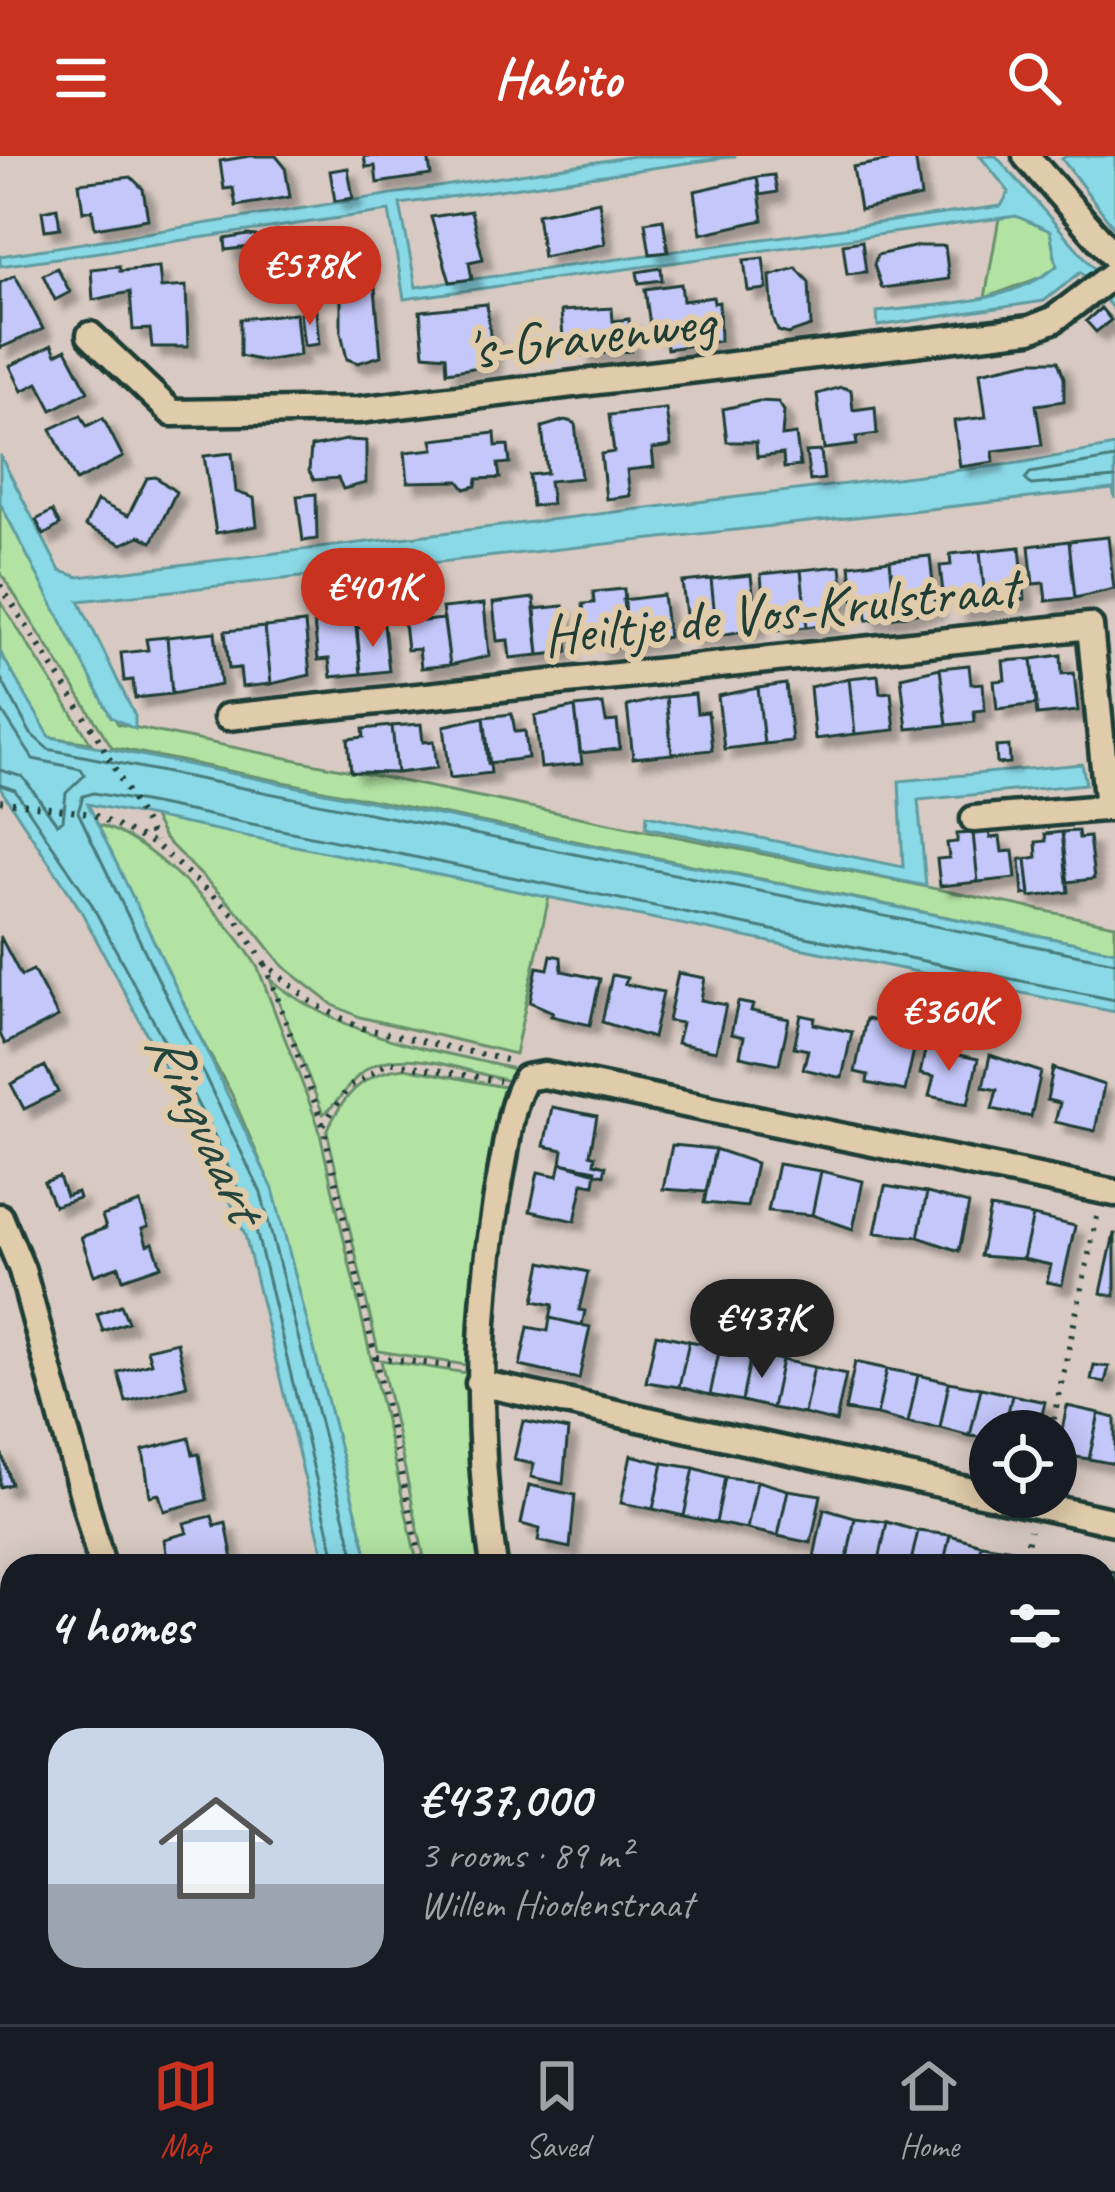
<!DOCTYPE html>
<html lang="en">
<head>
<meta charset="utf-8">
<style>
	:root { --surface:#171b24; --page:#20242c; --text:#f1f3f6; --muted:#9ea1a6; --line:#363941; --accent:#c8321e }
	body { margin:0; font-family:Caveat,sans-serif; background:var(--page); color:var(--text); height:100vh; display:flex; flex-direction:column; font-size:45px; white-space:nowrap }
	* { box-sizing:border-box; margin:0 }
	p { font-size:39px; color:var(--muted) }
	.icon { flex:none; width:66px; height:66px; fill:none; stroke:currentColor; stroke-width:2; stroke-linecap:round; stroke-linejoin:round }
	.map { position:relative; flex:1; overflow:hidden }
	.drawer { position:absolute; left:0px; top:1398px; width:1116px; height:471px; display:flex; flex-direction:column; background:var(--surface); border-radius:36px 36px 0 0; box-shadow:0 6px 30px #0003 }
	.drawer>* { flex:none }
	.fabs { position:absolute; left:969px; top:1254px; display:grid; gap:24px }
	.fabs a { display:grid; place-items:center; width:108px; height:108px; border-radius:50%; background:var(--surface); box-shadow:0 6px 30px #0003; font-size:60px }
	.price { position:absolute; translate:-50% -102px; padding:0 27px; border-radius:42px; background:var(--accent); color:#fff; font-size:39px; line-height:78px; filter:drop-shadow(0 3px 6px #0008) }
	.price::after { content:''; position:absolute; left:50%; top:72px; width:36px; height:27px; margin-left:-18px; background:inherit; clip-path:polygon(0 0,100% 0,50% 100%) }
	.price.on { background:#222; color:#fff }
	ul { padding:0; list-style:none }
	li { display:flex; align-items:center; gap:36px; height:300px; padding:0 48px }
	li+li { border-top:3px solid var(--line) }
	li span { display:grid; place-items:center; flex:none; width:336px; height:240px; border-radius:36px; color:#555 }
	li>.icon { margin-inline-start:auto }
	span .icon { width:144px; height:144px; fill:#fffc; stroke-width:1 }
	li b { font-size:51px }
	h2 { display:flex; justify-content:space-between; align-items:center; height:144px; padding:0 48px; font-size:51px }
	header { display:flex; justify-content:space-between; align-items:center; height:156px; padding:0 48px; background:var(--accent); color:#fff; font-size:54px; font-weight:700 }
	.tab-bar { display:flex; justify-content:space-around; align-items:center; height:168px; border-top:3px solid var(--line); background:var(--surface); font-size:33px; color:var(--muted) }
	.tab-bar a { display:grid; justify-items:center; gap:6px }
	.tab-bar .on { color:var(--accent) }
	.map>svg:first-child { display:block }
	.green { fill:#b2e3a3; stroke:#68906c; stroke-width:3 }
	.water { fill:#8ad9e7; stroke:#5f9b9f; stroke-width:3 }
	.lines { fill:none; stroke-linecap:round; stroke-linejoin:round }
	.shore { stroke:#4a7b7c; stroke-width:3 }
	.building { fill:#c4c7f9; stroke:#1f3d34; stroke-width:3; filter:url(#shadow) }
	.minor-casing { stroke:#1f3d34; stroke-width:33 }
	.path { stroke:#1f3d34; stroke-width:6; stroke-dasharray:3 9; stroke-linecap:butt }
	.minor { stroke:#e0cbaa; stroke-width:24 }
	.labels { text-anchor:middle; stroke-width:12; stroke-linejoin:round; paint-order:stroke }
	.street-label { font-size:57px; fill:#1f3d34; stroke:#e0cbaa }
	.water-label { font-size:60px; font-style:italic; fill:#24453d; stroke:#e0cbaa }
</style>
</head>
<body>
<header><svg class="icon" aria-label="menu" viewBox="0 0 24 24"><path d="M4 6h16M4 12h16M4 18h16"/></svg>Habito<svg class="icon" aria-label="search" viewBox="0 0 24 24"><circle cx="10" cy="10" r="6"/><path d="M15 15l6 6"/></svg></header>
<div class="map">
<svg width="1115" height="1868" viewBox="0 0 1115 1868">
	<defs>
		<filter id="shadow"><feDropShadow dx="9" dy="9" stdDeviation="3" flood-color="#0004"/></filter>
	</defs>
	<rect width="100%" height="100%" fill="#d8cac2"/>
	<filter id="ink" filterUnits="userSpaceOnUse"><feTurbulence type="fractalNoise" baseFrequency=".00833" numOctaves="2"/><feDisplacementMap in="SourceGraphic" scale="24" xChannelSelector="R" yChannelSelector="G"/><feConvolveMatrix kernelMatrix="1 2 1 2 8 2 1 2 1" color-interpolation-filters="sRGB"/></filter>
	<g filter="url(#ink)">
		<!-- green -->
		<path class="green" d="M1016,60L1050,75L1057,110L1044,120L985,142L999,62Z
			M0,347L118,568L1115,769V795L112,591L0,416Z
			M0,445L91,587L50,581L42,571L0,496Z
			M152,660L549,741L515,898L360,861L333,849L283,810L250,768L164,682Z
			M96,668C149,681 232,766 258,812L318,969L418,1410H370L272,1033L231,937L164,816Z
			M270,823C341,881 426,892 514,913L510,925C470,917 408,890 370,911C349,923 341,946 323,958Z
			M405,912L509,932L477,1093L466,1209L378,1195L327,975C344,938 364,916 405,912Z
			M381,1204L467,1217V1283L480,1410H426Z"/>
		<!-- water -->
		<path class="water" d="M634,0H736L400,48L416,131L1001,50L1009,36L980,0H996L1115,136V155L1081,116L1044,145L878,170L877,156C935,148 1010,149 1057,110L1050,75L1016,60L404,143L389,55L0,110V100Z
			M1066,0H1115V73L1062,3Z
			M1115,290V343L1113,333L79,445L135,560V573L111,561L0,347V299L60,415L79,421L1019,307Z
			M0,496L50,581L1115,795V856L88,648L273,1033L370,1410H326L245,1079L205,987L80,753L0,632Z
			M1082,608L1086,628L918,644L926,730L646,671L647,659L903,711L899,625Z"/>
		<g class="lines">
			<!-- shore -->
			<path class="shore" d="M1115,302L1030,317L1025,323L1031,329L1115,322
				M0,521L31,578L48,593L1115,806
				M0,552L33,603L81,613L85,619L66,637L63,664L57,668L23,621L0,614
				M0,629L15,634L91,747L215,981L256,1074L337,1410
				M357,1410L261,1037L78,656L83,640L94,637L154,648L1115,844"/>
		</g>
		<!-- building -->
		<path class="building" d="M250,0H276L285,11L290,41L236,50L233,32L224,33L220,5Z
			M364,0H428L431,19L377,27L375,10L366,11Z
			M915,0L921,41L860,54L853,11Z
			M348,12L353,42L335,45L330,15Z
			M774,19L777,36L760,39L757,21Z
			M131,21L143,33L148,63L95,72L92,54L83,56L79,27Z
			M757,21L763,64L701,78L695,35Z
			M599,45L605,88L543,101L537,58Z
			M57,52L60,72L45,74L42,55Z
			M471,55L483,103L469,106L472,123L450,126L431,61Z
			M663,63L668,96L650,98L645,66Z
			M248,79L256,80L257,90L226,94L225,83Z
			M302,81L304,104L273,106L271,84Z
			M862,85L866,116L847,118L843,88Z
			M918,90H945L949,123L882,132L874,109L877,99Z
			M338,97L341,128L321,130L318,100Z
			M763,102L767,133L748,135L744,104Z
			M119,110L120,115L159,111L161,132L186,130L188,191H152L150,173L133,174L130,136L93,144L91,113Z
			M57,112L70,136L55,144L43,119Z
			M661,112L662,124L639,127L637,116Z
			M796,112L809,126L811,170L788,178L778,175L773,162L770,120Z
			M15,119L43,173L0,192V127Z
			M681,128L683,145L713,141L714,147L719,146L720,185L667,193L665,175L651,177L645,133Z
			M375,132L381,200L358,207L347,203L341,176V135Z
			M487,148L493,209L447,216L446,200L424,198L420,155Z
			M612,152L613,165L629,163L631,195L582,199L580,181L563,182L561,155Z
			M1101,152L1111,164L1096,176L1086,165Z
			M316,155L319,188L304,190L300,157Z
			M296,157L300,199L264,205L240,200V163Z
			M52,189L56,198L66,193L88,235L52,254L38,227L22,235L10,210Z
			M1031,205H1058L1064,222V245L1036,249L1042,289L993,295L994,306L960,311L954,265L986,261L980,216Z
			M841,231L851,234L853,254L875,251L877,278L856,281L857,289L824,293L817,238Z
			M759,245L778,246L784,255L782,280L796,278L800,310L784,312L783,298L757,301L756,286H727L723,253Z
			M666,253L671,290L652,293L654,311L627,314L630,340L606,343L601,298L614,296L609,259Z
			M81,259L87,270L103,262L123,301L76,325L51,273Z
			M565,264L575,267L581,322L549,325L552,348L532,350L529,319L547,317L542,271Z
			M495,277L496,290L508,289L510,307L498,308L500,322L477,323L476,330L465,333L459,325L408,326L405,296L434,293L432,284Z
			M346,284L366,285V327L343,333L338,322L314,324L309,315L311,291Z
			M821,295L824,323L810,325L806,296Z
			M232,297L236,336L254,342L257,370L216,377L204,300Z
			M156,321L176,336L152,386L140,380L122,388L85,370L97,345L128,360L147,322Z
			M316,338L317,383L303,385L297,340Z
			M52,355L60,369L44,379L36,364Z
			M1108,381L1114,433L1075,442L1069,385Z
			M1069,385L1075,442L1046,445L1044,427L1033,428L1029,390Z
			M1020,391L1025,443L986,452L980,395Z
			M980,395L986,452L957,455L955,436L943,437L940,410L951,409L950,398Z
			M930,400L936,453L896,461L890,404Z
			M890,404L896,461L867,464L866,446L854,447L850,409Z
			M841,410L845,448L833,449L836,467L807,471L801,414Z
			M801,414L807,471L778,474L776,455L764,456L761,418Z
			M751,419L757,472L717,480L711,423Z
			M711,423L717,480L689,483L682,426Z
			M624,433L628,490L599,493L597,474L586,475L583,448L594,447L593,436Z
			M663,439L668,481L628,490L623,444Z
			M534,442L539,499L510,502L508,484L497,485L493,447Z
			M484,448L489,500L450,509L442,452Z
			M563,450L568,496L539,499L534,453Z
			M355,461L361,518L331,521L329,503L318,504L314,466Z
			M444,463L450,509L421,512L419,493L407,494L404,467Z
			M305,467L310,519L271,528L265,471Z
			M384,469L389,515L361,518L357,472Z
			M265,471L271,528L242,531L240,512L229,513L225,475Z
			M215,476L221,529L172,538L167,481Z
			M167,481L172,538L135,542L133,524L124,525L121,497L148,494L146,483Z
			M1061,499L1062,518L1074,517L1078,555L1037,559L1032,503Z
			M1032,503L1037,548L997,553L994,525L1005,524L1003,505Z
			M969,509L971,528L983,527L985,554L974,555L975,566L947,569L940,512Z
			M940,512L947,569L907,573L901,521Z
			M878,519L880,537L891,536L895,574L855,578L849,522Z
			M849,522L855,578L815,583L810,531Z
			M786,528L792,585L764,588L758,532Z
			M758,532L764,588L724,593L718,540Z
			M695,538L697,557L708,556L712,594L672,598L666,541Z
			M666,541L672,598L633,602L627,550Z
			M603,548L606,566L617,565L620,593L580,597L575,551Z
			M575,551L582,608L541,612L535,560Z
			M512,558L515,576L525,575L528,602L488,607L484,561Z
			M484,561L491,617L450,622L444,570Z
			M421,568L423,586L434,585L437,612L397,617L392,570Z
			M392,570L397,617L351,616L348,583L364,581L363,573Z
			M1009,590L1010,607L997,608L996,591Z
			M989,675L990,682L1000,681L1002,696L1013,695L1016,722L978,726L973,677Z
			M1078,675L1079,682L1089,681L1094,723L1067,726L1062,676Z
			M1062,676L1069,736L1030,741L1026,703L1037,701L1036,686L1046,685L1045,678Z
			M973,677L978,726L940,730L937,703L949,702L947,687L957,686V678Z
			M1020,703H1026L1030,738L1023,739Z
			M0,780L21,820L33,814L58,861L5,888L0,878Z
			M551,799L561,801L562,815L600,823L590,869L551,860L553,856L530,846L537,811L548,813Z
			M678,817L705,822L701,844L726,849L716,895L677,887L682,867L668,865Z
			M612,819L627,822L625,828L663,836L653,882L602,866Z
			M738,846L753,849L751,855L789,863L779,908L740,900L744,881L731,878Z
			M801,859L815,862L814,868L852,876L842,922L803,913L808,894L794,891Z
			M866,863L894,869L890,884L915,889L905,935L867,927L868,919L855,916Z
			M927,886L941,889L940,895L978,903L968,948L929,940L934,921L920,918Z
			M990,899L1041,916L1031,961L992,953L997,934L983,931Z
			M45,910L58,936L24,953L11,928Z
			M1053,912L1104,929L1095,975L1055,966L1060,947L1047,944Z
			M552,951L597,960L590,998L595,1000L594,1007L606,1010L604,1019L561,1007L563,994L544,990Z
			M672,989L715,993L706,1036L663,1033Z
			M715,993L756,1007L747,1051L704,1047Z
			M561,1007L596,1014L594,1029L583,1027L575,1065L530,1055L538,1016L558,1020Z
			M778,1008L821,1015L812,1059L768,1055Z
			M821,1015L863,1025L853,1073L812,1059Z
			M59,1021L66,1040L77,1036L79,1042L54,1050L44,1026Z
			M885,1030L927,1037L918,1081L875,1077Z
			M927,1037L969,1048L959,1095L918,1081Z
			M140,1047L148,1071L142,1073L147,1089L153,1087L161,1110L123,1123L119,1110L94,1119L81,1081L106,1072L102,1060Z
			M990,1052L1033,1060L1023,1103L980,1100Z
			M1033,1060L1075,1070L1062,1129L1047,1126L1051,1109L1023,1103Z
			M1114,1078H1115V1140L1101,1137Z
			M542,1106L588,1116L579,1154L585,1155L582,1169L550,1162L553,1149L534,1145Z
			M121,1149L128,1166L103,1175L97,1158Z
			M550,1162L590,1171L579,1223L520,1210L528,1171L548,1175Z
			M656,1178L689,1185L679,1231L646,1226Z
			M689,1185L720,1191L710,1239L679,1231Z
			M177,1186L187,1230L126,1246L118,1216L151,1207L147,1193Z
			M720,1191L751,1198L742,1245L710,1239Z
			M751,1198L782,1204L772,1252L742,1245Z
			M782,1204L814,1211L804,1258L772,1252Z
			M855,1206L887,1213L877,1259L845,1254Z
			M1094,1209L1109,1211L1105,1226L1091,1224Z
			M814,1211L846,1218L836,1266L804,1258Z
			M887,1213L918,1219L908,1267L877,1259Z
			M918,1219L949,1226L940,1272L908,1267Z
			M949,1226L981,1232L970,1280L940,1272Z
			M981,1232L1012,1239L1004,1275H990V1282L970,1280Z
			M1012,1239L1045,1246L1038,1275H1004Z
			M1067,1250L1099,1257L1089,1303L1057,1298Z
			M1099,1258L1115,1262V1308L1089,1303Z
			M523,1265L568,1274L563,1328L531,1321L534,1308L514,1304Z
			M189,1282L193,1299L199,1298L207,1344L164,1355L159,1338L150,1340L143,1294Z
			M0,1292L11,1328L0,1331Z
			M631,1299L663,1307L653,1353L621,1347Z
			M663,1307L694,1312L684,1360L653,1353Z
			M694,1312L725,1321L716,1367L684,1360Z
			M725,1321L757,1325L747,1373L716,1367Z
			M757,1325L788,1334L778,1380L747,1373Z
			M529,1329L575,1339L570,1392L538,1385L540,1373L521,1368Z
			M788,1334L821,1339L811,1387L778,1380Z
			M824,1353L855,1362L846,1408L814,1401Z
			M212,1360L215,1370L226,1367L234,1409L168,1410L164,1383L187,1377L184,1367Z
			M855,1362L887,1366L878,1410L846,1408Z
			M887,1366L918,1375L910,1410H878Z
			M918,1375L950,1379L943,1410H910Z
			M950,1379L981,1388L976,1410H943Z
			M981,1388L1013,1393L1010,1410H976Z
			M1036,1397L1068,1406L1067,1410H1033Z
			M1104,1414L1115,1416V1463L1104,1461Z
			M1112,1587L1115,1588V1632L1104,1630Z
			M12,1700V1721L2,1723L0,1770V1703Z
			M1105,1729L1115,1731V1775L1104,1773Z
			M12,1854L84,1857L87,1868H7L4,1856Z
			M788,1857H836L834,1868L786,1864Z
			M836,1857H884L882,1868H834Z
			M898,1857H947L944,1868H896Z
			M947,1857H995L993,1868H944Z
			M1009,1857L1055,1866V1868H1007Z"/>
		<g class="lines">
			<!-- minor casing -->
			<g class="minor-casing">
				<path id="minor" d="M1026,0L1115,101
					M90,179L172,257L358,254L1030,173L1053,164L1115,117
					M227,561L1090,470L1108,652
					M974,663L1115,651
					M0,1061L22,1114L102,1410
					M479,1227L990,1339
					M999,1341L1115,1366
					M494,1410C474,1276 477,1145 502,1012C508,983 510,947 526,922L544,919L1115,1037
					M1104,1682L1115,1684
					M1104,1840L1115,1842
					M219,1857L222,1868"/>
			</g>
			<!-- path -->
			<path class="path" d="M0,429L96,578L155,686
				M0,645L92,658L156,689L235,760L265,808L313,847L358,871L506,904
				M265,808L323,969L422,1410
				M323,969L348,932L389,906L500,925
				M376,1201L456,1211
				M1051,1275L1097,1061
				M1023,1410L1030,1374
				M518,1857L520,1868
				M569,1857L571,1868"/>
			<!-- minor -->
			<use href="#minor" class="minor"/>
		</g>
	</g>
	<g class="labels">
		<!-- street labels -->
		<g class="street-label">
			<text transform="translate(590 178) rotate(-7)" y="20">'s-Gravenweg</text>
			<text transform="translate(780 454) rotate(-6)" y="20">Heiltje de Vos-Krulstraat</text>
		</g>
		<!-- water labels -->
		<g class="water-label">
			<text transform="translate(207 968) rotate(65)" y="21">Ringvaart</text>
		</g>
	</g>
</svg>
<div class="fabs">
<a><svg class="icon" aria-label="locate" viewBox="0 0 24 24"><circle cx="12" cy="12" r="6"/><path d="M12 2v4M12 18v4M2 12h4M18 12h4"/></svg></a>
</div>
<b class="price" style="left:310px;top:172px">€578K</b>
<b class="price" style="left:373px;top:494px">€401K</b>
<b class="price" style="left:949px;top:918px">€360K</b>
<b class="price on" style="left:762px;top:1225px">€437K</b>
<section class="drawer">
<h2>4 homes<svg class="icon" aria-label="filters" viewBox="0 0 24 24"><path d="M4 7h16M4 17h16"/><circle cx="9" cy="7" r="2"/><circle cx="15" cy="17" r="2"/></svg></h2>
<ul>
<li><span style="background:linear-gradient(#c9d6e8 65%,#9aa5b1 0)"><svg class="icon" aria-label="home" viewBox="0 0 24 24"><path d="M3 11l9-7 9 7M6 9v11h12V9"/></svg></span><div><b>€437,000</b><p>3 rooms · 89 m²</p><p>Willem Hioolenstraat</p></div></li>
</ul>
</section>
</div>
<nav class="tab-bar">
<a class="on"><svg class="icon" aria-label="map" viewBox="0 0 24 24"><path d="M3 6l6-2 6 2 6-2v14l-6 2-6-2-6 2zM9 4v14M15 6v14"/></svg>Map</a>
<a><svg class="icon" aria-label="saved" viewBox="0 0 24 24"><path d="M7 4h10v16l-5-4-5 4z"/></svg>Saved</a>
<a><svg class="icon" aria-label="home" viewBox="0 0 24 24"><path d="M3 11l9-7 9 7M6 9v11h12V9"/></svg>Home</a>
</nav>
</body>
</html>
